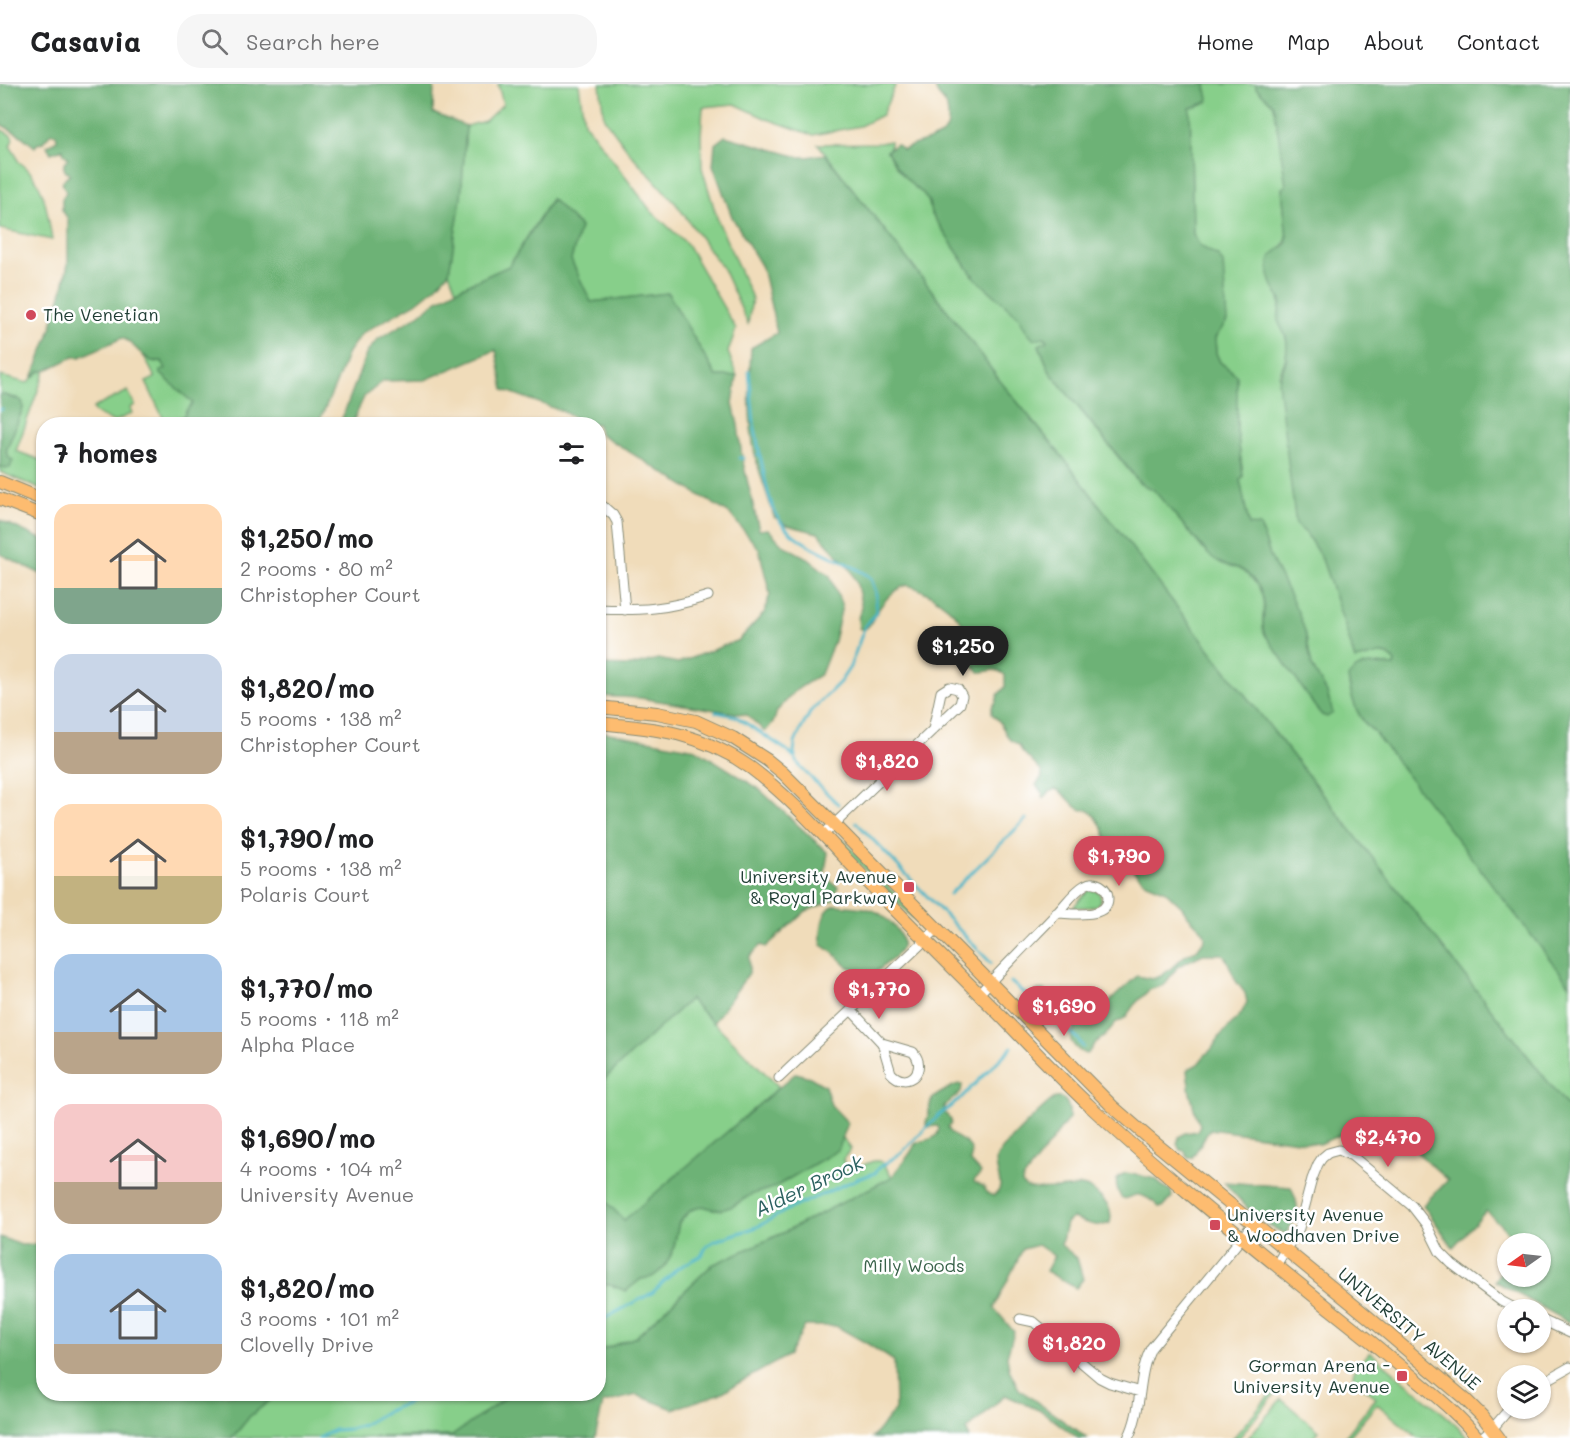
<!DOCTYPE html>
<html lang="en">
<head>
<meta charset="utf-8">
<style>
	:root { --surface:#fff; --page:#f6f6f6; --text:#202124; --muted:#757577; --line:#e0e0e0; --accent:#d1495b }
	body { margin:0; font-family:Mali,sans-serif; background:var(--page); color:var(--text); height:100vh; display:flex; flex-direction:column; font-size:22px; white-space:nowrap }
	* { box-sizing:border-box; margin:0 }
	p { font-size:20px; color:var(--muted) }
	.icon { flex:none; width:33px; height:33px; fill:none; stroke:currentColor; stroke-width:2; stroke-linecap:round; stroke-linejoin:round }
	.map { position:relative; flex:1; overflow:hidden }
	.details { position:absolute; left:36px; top:333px; width:570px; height:984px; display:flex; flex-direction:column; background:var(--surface); border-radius:24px; box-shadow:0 2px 4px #0004 }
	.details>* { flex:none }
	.needle { width:39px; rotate:256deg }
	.buttons { position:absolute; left:1497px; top:1149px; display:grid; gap:12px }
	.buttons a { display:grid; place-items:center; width:54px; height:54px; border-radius:50%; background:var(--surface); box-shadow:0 2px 4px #0004; font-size:30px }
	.price { position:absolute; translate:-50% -51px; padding:0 14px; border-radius:21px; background:var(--accent); color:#fff; font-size:20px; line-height:39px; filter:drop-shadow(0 2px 3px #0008) }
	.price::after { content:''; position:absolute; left:50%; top:36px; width:18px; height:14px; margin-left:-9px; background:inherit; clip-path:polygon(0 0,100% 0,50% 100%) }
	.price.on { background:#222; color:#fff }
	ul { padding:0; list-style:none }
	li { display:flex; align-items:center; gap:18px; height:150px; padding:0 18px }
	li span { display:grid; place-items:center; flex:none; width:168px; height:120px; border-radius:18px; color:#555 }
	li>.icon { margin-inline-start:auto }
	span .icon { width:72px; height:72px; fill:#fffc; stroke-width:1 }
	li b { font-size:26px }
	h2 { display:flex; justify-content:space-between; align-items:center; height:72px; padding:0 18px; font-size:26px }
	header { display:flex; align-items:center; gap:36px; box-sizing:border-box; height:84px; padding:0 30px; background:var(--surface); border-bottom:2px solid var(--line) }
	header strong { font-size:28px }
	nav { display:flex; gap:33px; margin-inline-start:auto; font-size:21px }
	.search { width:420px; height:54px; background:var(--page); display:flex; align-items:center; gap:15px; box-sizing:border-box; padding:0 21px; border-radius:24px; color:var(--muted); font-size:22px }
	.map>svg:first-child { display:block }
	.green { fill:#87cf8a; stroke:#53865f; stroke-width:1.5 }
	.forest { fill:#6db276; stroke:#467855; stroke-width:1.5 }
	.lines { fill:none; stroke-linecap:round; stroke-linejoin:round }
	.stream { stroke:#4ab5c7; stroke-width:3 }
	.minor-casing { stroke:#888c77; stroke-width:11 }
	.major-casing { stroke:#888c77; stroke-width:14 }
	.minor { stroke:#fff; stroke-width:9 }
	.major { stroke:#fdbc6f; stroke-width:12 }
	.poi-dot { fill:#d1495b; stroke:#fff; stroke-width:2 }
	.labels { text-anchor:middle; stroke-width:5; stroke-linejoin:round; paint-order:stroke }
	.poi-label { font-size:18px; fill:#1f3d34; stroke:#fff; text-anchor:start }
	.park-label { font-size:18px; fill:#39624a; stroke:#fff }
	.street-label { font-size:18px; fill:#1f3d34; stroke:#fff }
	.water-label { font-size:20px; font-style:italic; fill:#2c6160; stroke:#fff }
</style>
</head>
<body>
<header>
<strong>Casavia</strong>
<div class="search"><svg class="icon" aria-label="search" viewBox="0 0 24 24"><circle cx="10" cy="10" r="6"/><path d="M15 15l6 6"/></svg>Search here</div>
<nav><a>Home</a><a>Map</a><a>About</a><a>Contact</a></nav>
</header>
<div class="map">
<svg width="1570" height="1354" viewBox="0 0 1570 1354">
	<rect width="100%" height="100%" fill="#fff"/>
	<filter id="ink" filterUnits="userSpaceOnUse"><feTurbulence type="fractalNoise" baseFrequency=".0167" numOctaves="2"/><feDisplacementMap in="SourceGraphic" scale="12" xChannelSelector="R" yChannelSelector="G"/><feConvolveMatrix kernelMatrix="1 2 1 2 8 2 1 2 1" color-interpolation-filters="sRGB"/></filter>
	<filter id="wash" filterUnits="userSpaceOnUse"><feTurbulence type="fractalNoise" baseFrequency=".008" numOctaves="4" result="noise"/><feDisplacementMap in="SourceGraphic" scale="24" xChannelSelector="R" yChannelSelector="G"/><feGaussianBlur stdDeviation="1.35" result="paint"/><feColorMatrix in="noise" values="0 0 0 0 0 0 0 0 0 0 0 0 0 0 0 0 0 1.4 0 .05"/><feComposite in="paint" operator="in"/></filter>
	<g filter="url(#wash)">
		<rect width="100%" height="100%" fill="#f0dcba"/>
		<!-- green -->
		<path class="green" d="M498,0H579L584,38L651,127L687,160L736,245L728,268L737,292H716L668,209L591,218L571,176L580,143L551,115L509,182L456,206L449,188L461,114L466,42L485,37L503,20Z
			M600,0H896L882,31L860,42L813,51L767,35L735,20L703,23L701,51L702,84L718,137L752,214L748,240L723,185L677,121L629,68L604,34Z
			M1206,0H1256V4L1274,21L1286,101L1282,105L1287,153C1284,168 1271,167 1269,179C1267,194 1275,202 1279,215C1282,222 1277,230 1279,238C1280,243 1284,246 1285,251C1290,265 1285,278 1279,291L1296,441L1306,449L1322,475L1345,542L1355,576C1370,572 1385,564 1395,578L1394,582L1379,580L1359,583L1349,601C1355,622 1357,634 1374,648L1570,901V1026L1195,547L1065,376L1000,297L957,239L818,60L880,59L890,57V63L887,67L897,84L915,104L923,109L929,118L931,129L974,193L1019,232L1026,246L1044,252L1047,257L1039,261L1050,288L1140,400L1153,405C1166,420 1179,436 1192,451C1197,458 1203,467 1210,471C1228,483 1247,483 1259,504C1268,519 1260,534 1264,549L1316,624L1322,631L1327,609L1312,582L1305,547L1271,474L1260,443L1249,442L1240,396L1243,392L1237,346L1232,287L1220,278L1216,269L1215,254L1218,172L1200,163L1193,150L1190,24L1208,18Z
			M0,45L11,51L13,55L10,62L17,73L18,77C45,95 47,126 52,156L0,145Z
			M142,270L155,278L161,277L167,285L160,289L193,319L186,327L184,332L173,336V340H166L146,298L155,294L145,274Z
			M40,287H45L16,367L43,377V406L0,388V383L6,384L9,374L6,367L23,324V319L18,314C11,314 7,311 0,310V292L27,299Z
			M128,307L135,321L130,324L132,329L114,338L94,328L93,324Z
			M840,756H843L920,835V839L917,838L839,759Z
			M1089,806H1093L1099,808L1101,815C1097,826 1083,823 1073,823Z
			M690,915L779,1003L624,1137L599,1110V1000Z
			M843,1054L851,1065L843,1075L845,1083L849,1087C859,1086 874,1071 883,1079C886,1083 889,1089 892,1093L785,1148L713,1181L636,1253L599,1267V1200L611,1201L626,1207L641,1195L652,1193L664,1184L673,1167L679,1138L691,1126L703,1122L713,1125L733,1122L750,1111L775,1103L838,1066Z
			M1370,1268L1450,1335L1468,1354H1418L1377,1320L1348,1354H1344L1376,1314L1354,1296L1353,1291L1354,1286Z
			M1272,1308L1275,1310L1239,1354H1233Z
			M278,1310H511L452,1352L377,1353L373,1354H231L238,1347L249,1333Z
			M1281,1315L1319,1347L1313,1354H1248Z"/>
		<!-- forest -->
		<path class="forest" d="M0,0H434L433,29L466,42L461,114L449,188L437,202L416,219L362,249L348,268L338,295L318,340H173L172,337L184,333L186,327L193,319L160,289V287L166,285L162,277H151C149,274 145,273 142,270C135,265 131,257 122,254L80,273H73L45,287H40L32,294L48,254L63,204L68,180V135L62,126V115L66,108C61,97 60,98 70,91L69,89L66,88C61,80 65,80 68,74L64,70L63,65L51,69L47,62L57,56L56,50L51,49L42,59L37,60L35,63L20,51L0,40Z
			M934,0H1206L1208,18L1190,24L1193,150L1200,162L1218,172L1223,179L1227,237L1215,254L1216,269L1220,278L1237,292V346L1243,392L1240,396L1249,441L1260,442L1271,474L1298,528L1305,547L1312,582L1327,609L1333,629L1327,633L1322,631L1316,624L1264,549C1261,538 1266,527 1263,515C1262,504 1250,490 1240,485C1235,482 1227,482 1221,479C1217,477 1213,474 1209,471L1153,405L1141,400L1050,288L1039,261L1047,257L1045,253L1034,255L1026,246L1018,232L974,193L931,129L929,118L923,109L915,104L897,84L887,67L896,60L903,66C908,64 911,61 916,60C938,53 953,54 947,24C946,17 940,15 937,9C936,6 935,3 934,0Z
			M1256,0H1570V901L1374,648C1356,633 1352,616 1348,594C1357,576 1377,582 1394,582L1395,578C1384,561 1371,575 1355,576L1345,542L1322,475L1306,449L1296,441L1278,298L1286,277L1287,259L1286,253L1278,237L1281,217L1272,200L1269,191V179L1271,172L1286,160L1287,154L1282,104L1286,101L1274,21L1256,4Z
			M725,52L799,73H808L825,70L957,239L1000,297L1065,376L1195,547L1570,1026V1239L1495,1197L1507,1174L1508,1192H1540V1160L1516,1159L1517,1157L1486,1127L1453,1163L1423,1121L1448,1096L1375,1031L1366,1040L1319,1060L1210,1045L1192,1074L1188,1073L1185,1067L1180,1066L1177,1060L1179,1053L1185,1049L1197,1047L1200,1041L1195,1028L1190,1009L1187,986L1198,980L1206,970L1211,966L1221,951L1241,930L1247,918L1245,909L1236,897L1227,876L1222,870H1203L1178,882L1164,901L1149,906L1134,921L1125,934L1115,939L1105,952L1094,960L1089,968L1086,970C1079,968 1070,959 1070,952L1073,948L1075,942L1067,927L1057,923L1050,916L1038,926L1028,920L1027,916L1038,906H1044L1051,912L1061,911L1086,939L1137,892L1152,895L1161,892L1169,886L1187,870L1197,866L1205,855V851L1203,847L1188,832L1182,823L1164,806L1145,798L1129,782L1124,780L1119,782L1115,780L1111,772H1104L1102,769C1103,764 1105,759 1106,755C1106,747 1096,731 1089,727C1083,723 1087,728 1080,725C1072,722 1068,710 1055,705L1049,708L1047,711L1043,714V710L1036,701L1042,693L1041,687L1022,667L1019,661L1009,655L999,637L992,630V623L996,618L998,611L1005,603V591C992,582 993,588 979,588L974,583L971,574L968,573L963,574L957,569L956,564L970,560C967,554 966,548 964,543C957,526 925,505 907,501C892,506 883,518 875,531C871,538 870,543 863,546L859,544C858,536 857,532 862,525L857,500L850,485L818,449L787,441L774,433C768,412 760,391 755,371C748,336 749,299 751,264L777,249L762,183L732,133L713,81L715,60Z
			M552,115L580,143L571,176L591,218L668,209L716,292H737L733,320L738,341L742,374L759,446L768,445L783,461L807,474L830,492L842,522L834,557L821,590L796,606L777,627L774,637L765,648L747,631L640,614L599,612V581L631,582L658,575L678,579L739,556L764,529L770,510L759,465L730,430L599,349L598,340H585L564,328L504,306L496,266L425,296L383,297L364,313L352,340H340L367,268L378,255L419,231L436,217L456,206L509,182Z
			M0,310C5,311 8,313 12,314C20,316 23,314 23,324L6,367L9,374L13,376L10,384L0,383Z
			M0,436L43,456V491L0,470Z
			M599,647L696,665L758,704L828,769L824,792L838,803L834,816L806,827L766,863L761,861L749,873V889L713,939L690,915L599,1000Z
			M837,821C851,823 867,822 879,829C885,833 889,837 894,842C911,862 899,870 882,883C878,887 876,889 871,891L847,882L834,869L822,861C819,853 822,832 828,826C831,822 833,822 837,821Z
			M796,989L810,993L825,1002L831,1021L848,1039L838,1066L775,1103L750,1111L733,1122L722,1126L713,1125L703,1122L691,1126L679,1138L673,1167L664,1184L652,1193L641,1195L626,1207L611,1201L599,1200V1110L624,1136Z
			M959,1000L962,1001L961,1008L944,1022V1028L951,1036V1040L948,1043C951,1058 978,1054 970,1077L981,1089L979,1092L975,1095L974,1098L983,1102L988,1110L993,1112C1009,1103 992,1087 997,1073C1000,1066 1049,1015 1056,1014C1068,1012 1070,1026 1069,1034L1023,1095C1022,1098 1021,1100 1025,1103C1031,1107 1059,1105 1067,1104C1072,1104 1077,1102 1081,1102C1091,1103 1098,1111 1104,1117C1110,1123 1112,1131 1110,1139C1097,1145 1085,1138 1072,1134L1066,1139L1061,1161L1077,1174L1083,1195L1076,1204L1046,1187L1054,1172L1038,1161L1023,1165L994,1224L1014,1248L1007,1272L1009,1285L1019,1305L1087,1354H1078L1043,1328L1005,1311L967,1346L969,1354H872L895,1326L894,1277L868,1260L836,1242H805L789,1271L719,1310L673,1325L637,1311L603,1319L595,1354H373L377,1353L452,1352L511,1310H598L599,1267L636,1253L712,1181L785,1148L892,1093C899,1080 910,1074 915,1060C925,1055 938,1057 939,1044L937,1042L929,1043L926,1041C926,1038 927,1035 928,1032C931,1015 929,1015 946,1006C951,1003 954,1001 959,1000Z
			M1126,1089L1156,1095L1161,1101L1171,1107L1172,1113L1163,1123H1159C1154,1118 1147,1112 1139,1111C1133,1109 1127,1118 1121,1113C1119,1111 1118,1106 1117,1104C1115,1095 1118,1092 1126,1089Z
			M1224,1098L1291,1103C1301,1125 1299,1129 1286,1150C1261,1141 1241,1118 1224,1098Z
			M0,1153L21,1161L43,1160L44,1310H278L249,1333L238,1347L231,1354H0Z"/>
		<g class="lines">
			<!-- stream -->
			<path class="stream" d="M749,287L754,340L760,371
				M0,326L2,325
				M757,371H760C765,393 768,423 783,441C804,465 842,474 867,491L871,495L876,508V527L874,531L865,542L850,583L840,598L811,627L800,647L795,659L794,668L796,676L801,684L838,720
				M739,374H743
				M716,628L735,632L788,667L793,673
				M856,738L991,879
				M950,810L1026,735
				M1011,898L1043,926
				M1043,927L1078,955L1083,963
				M598,1238L652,1209L678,1184L702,1171L706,1163L714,1157L757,1143L787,1126L857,1095L875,1089L880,1083L901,1069L938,1032L960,1015L1012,963
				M319,1354L334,1346L350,1345L363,1341L385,1328L429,1310"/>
		</g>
	</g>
	<g filter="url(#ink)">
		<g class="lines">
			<!-- minor casing -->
			<g class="minor-casing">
				<path id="minor" d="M598,418L613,431L617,438L625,526
					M598,525C641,527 668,525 708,512
					M823,751L941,638L960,620L962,612L958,605L949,603L941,608L933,646
					M979,910C1004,883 1030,857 1056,830C1065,821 1074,807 1085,801C1095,795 1108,803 1108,814C1108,836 1071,829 1056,829
					M851,926L882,959L891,989C907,1007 929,986 913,968L882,959
					M779,994L937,845
					M1276,1181L1299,1144L1312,1095L1318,1080L1322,1074L1328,1069L1339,1066L1352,1072L1412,1122L1426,1140L1440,1168L1452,1180L1501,1217L1518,1226
					M1020,1235L1034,1238L1100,1294L1110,1299L1140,1308
					M1540,1235L1570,1249
					M1540,1300L1570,1283
					M1128,1354C1143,1326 1137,1291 1151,1264L1253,1140
					M1481,1354L1493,1344L1510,1324"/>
			</g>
			<!-- major casing -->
			<g class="major-casing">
				<path id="major" d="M0,398L44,416
					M0,415L44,432
					M598,623L657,629L696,637L733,654L767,676L783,689L834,740L1112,1022L1150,1055L1367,1232L1465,1315L1483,1333L1499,1354
					M598,639C657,644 702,649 751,684C793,715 831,760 867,797C912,843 957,888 1002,933C1031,963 1060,994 1091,1023C1167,1094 1249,1159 1330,1225C1357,1246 1384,1268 1411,1291C1435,1311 1458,1330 1478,1354"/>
			</g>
			<!-- minor -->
			<use href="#minor" class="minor"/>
			<!-- major -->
			<use href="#major" class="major"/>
		</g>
	</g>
	<!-- markers -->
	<g class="poi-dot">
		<circle cx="31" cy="231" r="6"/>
		<rect x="903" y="797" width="12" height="12" rx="3"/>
		<rect x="1209" y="1135" width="12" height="12" rx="3"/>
		<rect x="1396" y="1286" width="12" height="12" rx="3"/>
	</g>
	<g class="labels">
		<!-- poi labels -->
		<g class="poi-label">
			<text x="43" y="237">The Venetian</text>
			<text x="897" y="799" text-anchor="end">University Avenue<tspan x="897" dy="21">&amp; Royal Parkway</tspan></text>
			<text x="1227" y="1137">University Avenue<tspan x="1227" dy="21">&amp; Woodhaven Drive</tspan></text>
			<text x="1390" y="1288" text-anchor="end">Gorman Arena -<tspan x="1390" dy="21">University Avenue</tspan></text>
		</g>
		<!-- park labels -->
		<g class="park-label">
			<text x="914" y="1188">Milly Woods</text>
		</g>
		<!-- street labels -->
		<g class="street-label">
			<text transform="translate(1409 1245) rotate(40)" y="6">UNIVERSITY AVENUE</text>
		</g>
		<!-- water labels -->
		<g class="water-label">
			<text transform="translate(809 1102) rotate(-25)" y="7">Alder Brook</text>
		</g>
	</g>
</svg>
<div class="buttons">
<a><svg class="needle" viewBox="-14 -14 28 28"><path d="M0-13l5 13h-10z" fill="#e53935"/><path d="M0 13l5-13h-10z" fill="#757577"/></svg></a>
<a><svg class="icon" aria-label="locate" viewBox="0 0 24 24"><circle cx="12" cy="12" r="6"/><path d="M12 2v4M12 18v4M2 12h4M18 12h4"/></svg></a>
<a><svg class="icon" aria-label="layers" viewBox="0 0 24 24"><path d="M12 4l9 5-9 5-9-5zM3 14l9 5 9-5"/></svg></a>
</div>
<b class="price on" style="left:963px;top:593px">$1,250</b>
<b class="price" style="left:887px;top:708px">$1,820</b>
<b class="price" style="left:1119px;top:803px">$1,790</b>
<b class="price" style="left:879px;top:936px">$1,770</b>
<b class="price" style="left:1064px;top:953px">$1,690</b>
<b class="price" style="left:1388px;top:1084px">$2,470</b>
<b class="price" style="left:1074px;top:1290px">$1,820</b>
<section class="details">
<h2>7 homes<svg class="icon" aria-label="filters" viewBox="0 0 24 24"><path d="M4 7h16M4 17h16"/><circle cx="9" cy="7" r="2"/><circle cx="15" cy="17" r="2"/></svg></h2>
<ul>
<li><span style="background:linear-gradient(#ffd9b3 70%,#7fa58c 0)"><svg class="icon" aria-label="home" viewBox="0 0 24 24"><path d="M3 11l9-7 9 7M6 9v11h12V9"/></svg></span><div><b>$1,250/mo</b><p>2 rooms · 80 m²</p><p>Christopher Court</p></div></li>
<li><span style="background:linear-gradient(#c9d6e8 65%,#b9a48a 0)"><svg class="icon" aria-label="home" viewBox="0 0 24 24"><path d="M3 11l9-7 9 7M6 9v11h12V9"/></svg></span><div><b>$1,820/mo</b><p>5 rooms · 138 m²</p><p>Christopher Court</p></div></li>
<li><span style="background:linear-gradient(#ffd9b3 60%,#c2b280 0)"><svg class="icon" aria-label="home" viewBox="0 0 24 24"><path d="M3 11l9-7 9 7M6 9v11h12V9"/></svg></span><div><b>$1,790/mo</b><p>5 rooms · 138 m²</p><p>Polaris Court</p></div></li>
<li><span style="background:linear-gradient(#a9c7e8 65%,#b9a48a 0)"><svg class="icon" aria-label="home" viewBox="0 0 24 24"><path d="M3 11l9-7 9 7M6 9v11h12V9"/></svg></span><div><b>$1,770/mo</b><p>5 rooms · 118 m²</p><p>Alpha Place</p></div></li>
<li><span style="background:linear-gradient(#f6c9c9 65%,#b9a48a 0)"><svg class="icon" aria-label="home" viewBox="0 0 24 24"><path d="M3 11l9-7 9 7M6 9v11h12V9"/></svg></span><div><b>$1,690/mo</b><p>4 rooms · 104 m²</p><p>University Avenue</p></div></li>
<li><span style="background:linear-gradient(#a9c7e8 75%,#b9a48a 0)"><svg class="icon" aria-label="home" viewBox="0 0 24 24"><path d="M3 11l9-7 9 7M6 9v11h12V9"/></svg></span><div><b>$1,820/mo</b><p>3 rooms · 101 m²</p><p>Clovelly Drive</p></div></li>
</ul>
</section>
</div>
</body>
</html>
